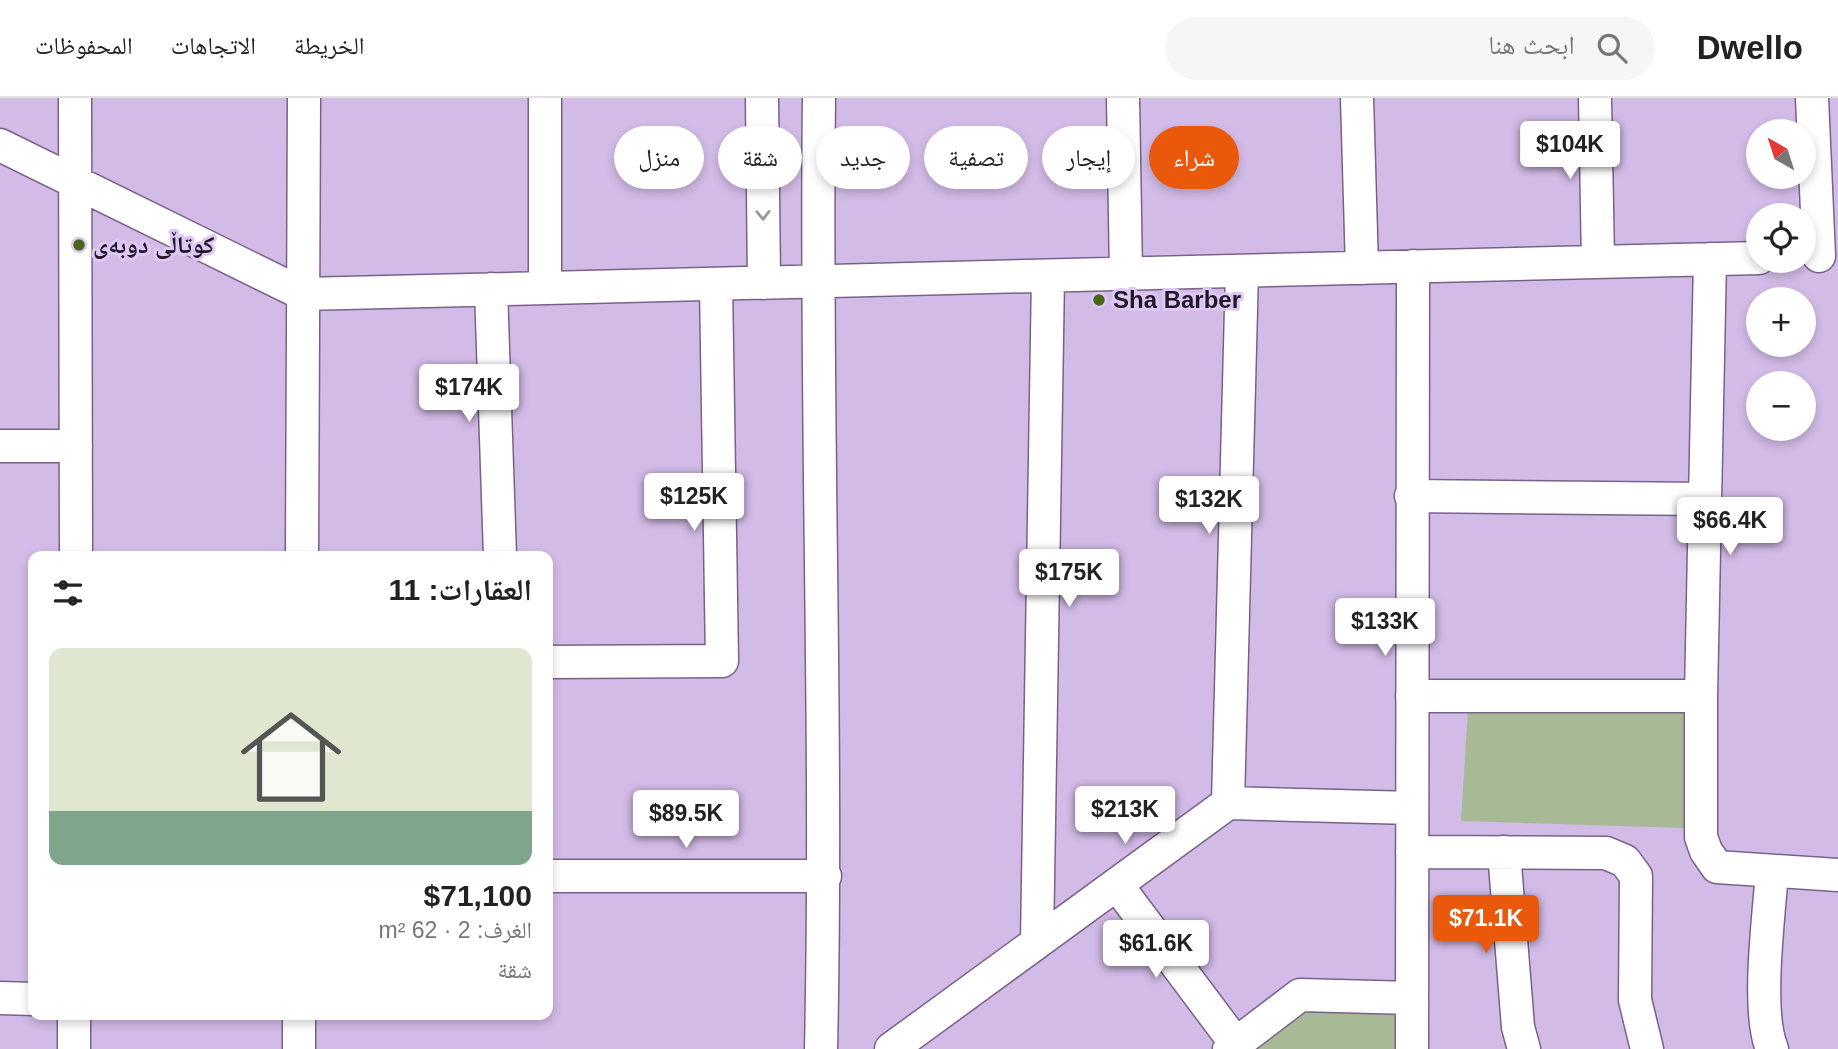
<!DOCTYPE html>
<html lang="ar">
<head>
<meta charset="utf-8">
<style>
	:root { --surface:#fff; --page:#f6f6f6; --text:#222; --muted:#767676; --line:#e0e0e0; --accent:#ea580c }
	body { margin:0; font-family:Helvetica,"Noto Naskh Arabic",sans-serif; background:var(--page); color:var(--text); direction:rtl; height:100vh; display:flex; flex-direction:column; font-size:26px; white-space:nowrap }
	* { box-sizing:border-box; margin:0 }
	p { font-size:23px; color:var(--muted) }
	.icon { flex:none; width:38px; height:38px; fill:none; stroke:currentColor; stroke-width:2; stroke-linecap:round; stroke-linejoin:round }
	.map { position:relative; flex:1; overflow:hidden; direction:ltr }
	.details { position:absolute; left:28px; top:453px; width:525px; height:469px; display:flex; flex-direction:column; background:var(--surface); border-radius:14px; box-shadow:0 4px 10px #0003; direction:rtl }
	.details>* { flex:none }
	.top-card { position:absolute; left:574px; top:28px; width:665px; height:63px; direction:rtl; display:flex; gap:14px }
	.needle { width:46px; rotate:321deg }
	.buttons { position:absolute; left:1746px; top:21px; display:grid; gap:14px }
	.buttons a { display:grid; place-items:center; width:70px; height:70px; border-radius:50%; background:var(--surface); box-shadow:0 4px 10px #0003; font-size:35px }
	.price { position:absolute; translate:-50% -60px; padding:0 16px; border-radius:7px; background:#fff; color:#222; font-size:23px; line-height:46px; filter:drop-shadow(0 2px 4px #0008) }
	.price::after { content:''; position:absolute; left:50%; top:42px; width:21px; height:16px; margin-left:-10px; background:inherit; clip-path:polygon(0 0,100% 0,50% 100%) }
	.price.current { background:var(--accent); color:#fff }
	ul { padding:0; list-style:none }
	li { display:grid; align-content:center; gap:14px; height:371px; padding:0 21px }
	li+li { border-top:2px solid var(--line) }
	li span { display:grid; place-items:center; height:217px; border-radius:14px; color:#555 }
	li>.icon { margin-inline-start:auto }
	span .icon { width:126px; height:126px; fill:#fffc; stroke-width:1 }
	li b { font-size:30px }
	h2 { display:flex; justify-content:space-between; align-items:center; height:84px; padding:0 21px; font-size:30px }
	.tag { padding:0 24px; border-radius:32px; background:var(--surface); box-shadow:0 4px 10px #0003; font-size:24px; line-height:63px }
	.tag.current { background:var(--accent); color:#fff }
	header { display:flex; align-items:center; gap:42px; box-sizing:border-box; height:98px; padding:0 35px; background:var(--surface); border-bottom:2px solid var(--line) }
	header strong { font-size:33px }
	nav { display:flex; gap:38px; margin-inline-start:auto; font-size:24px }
	.search { width:490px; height:63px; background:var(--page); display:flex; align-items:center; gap:18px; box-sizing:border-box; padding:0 24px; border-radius:38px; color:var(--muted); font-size:26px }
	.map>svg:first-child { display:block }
	.green { fill:#a8ba95 }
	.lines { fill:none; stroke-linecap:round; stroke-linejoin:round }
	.minor-casing { stroke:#78628a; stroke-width:35 }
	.minor { stroke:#fff; stroke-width:32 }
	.oneway { stroke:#9b979e }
	.poi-dot { fill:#48661a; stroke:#dfc7f4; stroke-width:2.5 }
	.labels { text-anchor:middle; stroke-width:6; stroke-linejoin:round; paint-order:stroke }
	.poi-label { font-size:24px; font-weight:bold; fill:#201727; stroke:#dfc7f4; text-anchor:start }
</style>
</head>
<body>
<header>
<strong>Dwello</strong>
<div class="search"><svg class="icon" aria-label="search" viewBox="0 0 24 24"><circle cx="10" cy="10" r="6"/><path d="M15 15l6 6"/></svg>ابحث هنا</div>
<nav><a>الخريطة</a><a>الاتجاهات</a><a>المحفوظات</a></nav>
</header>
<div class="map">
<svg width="1838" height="951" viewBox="0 0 1838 951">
	<rect width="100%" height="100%" fill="#d2bbe7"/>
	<!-- green -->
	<path class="green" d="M1685,611L1684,730L1461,723L1468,612Z
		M1309,910L1417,911V951H1254Z"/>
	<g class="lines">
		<!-- minor casing -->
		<g class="minor-casing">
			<path id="minor" d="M75,0L76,458
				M545,0V190
				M762,0L764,185
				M819,0C815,317 828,634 821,951
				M1123,0L1126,176
				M1357,0L1362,170
				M1595,0L1598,164
				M1812,0L1819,158
				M0,47L303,196L1759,160
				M1710,161L1701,598V739L1706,753L1717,769L1838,777
				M491,191L500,458
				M0,348H76
				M1411,398L1705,401
				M302,458L304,0
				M548,564L722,563L716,186
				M1412,598H1701
				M1228,705L1242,173
				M1412,754L1606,755L1625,763L1636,778L1635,902L1647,951
				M1504,754L1518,929L1524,951
				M548,778H825
				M1117,787L1236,946
				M1037,844L1048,178
				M0,900L33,901
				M74,951V917
				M299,951V917
				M891,951L1228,705L1412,710
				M1229,951L1300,897L1412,900
				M1412,951L1413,168
				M1772,951C1756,913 1769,817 1772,774"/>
		</g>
		<!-- minor -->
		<use href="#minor" class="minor"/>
	</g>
	<!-- one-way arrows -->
	<defs><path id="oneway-chevron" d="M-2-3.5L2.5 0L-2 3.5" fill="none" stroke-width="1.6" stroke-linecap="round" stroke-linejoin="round" transform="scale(1.75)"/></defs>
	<use class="oneway" href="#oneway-chevron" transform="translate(763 117) rotate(89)"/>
	<!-- markers -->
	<g class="poi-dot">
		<circle cx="79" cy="147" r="7"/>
		<circle cx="1099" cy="202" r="7"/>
	</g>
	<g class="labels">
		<!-- poi labels -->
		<g class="poi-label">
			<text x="93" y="155">کوتاڵی دوبەی</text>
			<text x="1113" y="210">Sha Barber</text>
		</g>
	</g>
</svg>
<div class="buttons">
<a><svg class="needle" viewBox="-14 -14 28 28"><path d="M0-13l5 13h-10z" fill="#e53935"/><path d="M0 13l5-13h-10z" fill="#767676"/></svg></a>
<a><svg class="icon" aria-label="locate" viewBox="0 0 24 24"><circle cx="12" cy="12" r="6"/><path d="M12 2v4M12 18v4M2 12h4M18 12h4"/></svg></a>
<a>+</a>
<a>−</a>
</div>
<b class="price" style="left:1570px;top:83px">$104K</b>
<b class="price" style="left:469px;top:326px">$174K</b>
<b class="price" style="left:694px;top:435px">$125K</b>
<b class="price" style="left:1209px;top:438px">$132K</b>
<b class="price" style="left:1730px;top:459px">$66.4K</b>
<b class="price" style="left:1069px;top:511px">$175K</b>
<b class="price" style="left:1385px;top:560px">$133K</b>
<b class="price" style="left:1125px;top:748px">$213K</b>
<b class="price" style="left:686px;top:752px">$89.5K</b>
<b class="price current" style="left:1486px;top:857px">$71.1K</b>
<b class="price" style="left:1156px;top:882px">$61.6K</b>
<div class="top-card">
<a class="tag current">شراء</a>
<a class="tag">إيجار</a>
<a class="tag">تصفية</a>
<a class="tag">جديد</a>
<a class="tag">شقة</a>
<a class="tag">منزل</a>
</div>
<section class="details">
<h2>العقارات: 11<svg class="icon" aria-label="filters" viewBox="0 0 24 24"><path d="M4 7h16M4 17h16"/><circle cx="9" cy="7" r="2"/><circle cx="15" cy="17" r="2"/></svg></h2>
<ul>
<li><span style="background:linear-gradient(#dfe7d0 75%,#7fa58c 0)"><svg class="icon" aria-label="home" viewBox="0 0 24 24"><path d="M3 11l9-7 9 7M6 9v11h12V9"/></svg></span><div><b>$71,100</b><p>الغرف: 2 · 62 m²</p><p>شقة</p></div></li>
</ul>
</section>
</div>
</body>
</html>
